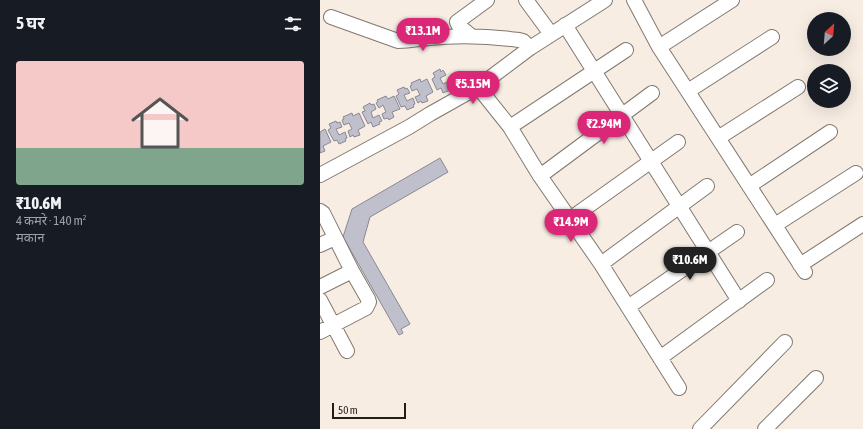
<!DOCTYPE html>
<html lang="hi">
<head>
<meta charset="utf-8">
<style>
	:root { --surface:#171b24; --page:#242831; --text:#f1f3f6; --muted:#9ea1a6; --line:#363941; --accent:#db2777 }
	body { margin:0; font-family:"Asap Condensed","Noto Sans Devanagari",sans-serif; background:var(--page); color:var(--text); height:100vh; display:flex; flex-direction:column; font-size:15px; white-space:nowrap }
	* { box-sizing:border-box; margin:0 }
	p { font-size:13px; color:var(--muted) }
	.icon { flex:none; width:22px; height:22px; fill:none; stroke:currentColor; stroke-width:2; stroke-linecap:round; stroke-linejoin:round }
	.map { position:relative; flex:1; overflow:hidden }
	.details { display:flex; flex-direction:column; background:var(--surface); width:320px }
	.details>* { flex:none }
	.needle { width:26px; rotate:26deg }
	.fabs { position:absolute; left:487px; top:12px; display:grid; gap:8px }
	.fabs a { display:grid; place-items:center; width:44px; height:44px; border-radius:50%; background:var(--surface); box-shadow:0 4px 16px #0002; font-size:20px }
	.scale { position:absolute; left:12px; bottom:10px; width:74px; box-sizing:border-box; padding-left:4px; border:2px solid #211e1a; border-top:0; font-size:11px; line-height:14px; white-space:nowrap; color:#211e1a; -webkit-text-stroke:3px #f7ede3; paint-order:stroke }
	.price { position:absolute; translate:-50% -34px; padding:0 9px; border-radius:14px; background:var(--accent); color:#fff; font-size:13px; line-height:26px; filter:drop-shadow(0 1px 2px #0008) }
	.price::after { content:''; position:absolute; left:50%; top:24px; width:12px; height:9px; margin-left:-6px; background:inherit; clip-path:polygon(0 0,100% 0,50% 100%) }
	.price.current { background:#222; color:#fff }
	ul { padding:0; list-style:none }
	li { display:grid; align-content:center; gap:8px; height:212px; padding:0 16px }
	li+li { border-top:1px solid var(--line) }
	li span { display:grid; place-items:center; height:124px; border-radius:4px; color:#555 }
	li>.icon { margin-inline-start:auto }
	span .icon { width:72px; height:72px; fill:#fffc; stroke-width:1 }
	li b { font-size:17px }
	h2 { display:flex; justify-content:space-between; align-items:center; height:48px; padding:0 16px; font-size:17px }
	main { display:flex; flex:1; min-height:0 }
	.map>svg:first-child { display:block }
	.building { fill:#c0c0cc; stroke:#898994 }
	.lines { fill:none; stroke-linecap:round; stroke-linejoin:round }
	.minor-casing { stroke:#817870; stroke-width:16 }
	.minor { stroke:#fff; stroke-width:14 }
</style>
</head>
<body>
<main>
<section class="details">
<h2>5 घर<svg class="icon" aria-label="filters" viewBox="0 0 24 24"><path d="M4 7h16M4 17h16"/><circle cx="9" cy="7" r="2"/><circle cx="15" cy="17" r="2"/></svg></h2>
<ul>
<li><span style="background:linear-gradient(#f6c9c9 70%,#7fa58c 0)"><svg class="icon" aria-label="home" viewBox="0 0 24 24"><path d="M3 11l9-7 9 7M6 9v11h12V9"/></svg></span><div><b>₹10.6M</b><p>4 कमरे · 140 m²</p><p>मकान</p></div></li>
</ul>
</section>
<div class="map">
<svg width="543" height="429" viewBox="0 0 543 429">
	<rect width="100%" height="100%" fill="#f7ede3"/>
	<!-- building -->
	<path class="building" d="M120,69L121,72L123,70L126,75L120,78L123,84L129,81L131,87L129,88L130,90L123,93L121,88L117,90L112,79L115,77L113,73Z
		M100,79L101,82L107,79L113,92L106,96L108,101L102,103L101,101L98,103L95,97L100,95L97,89L92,91L90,86L92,85L91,83Z
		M84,87L85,89L87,88L90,93L84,95L87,101L93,98L95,104L93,105L94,107L87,110L85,106L81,107L76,96L79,94L77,90Z
		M66,96L68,99L74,96L80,109L72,112L74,117L69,120L68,118L64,119L62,114L66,112L63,105L59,108L56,103L58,102L57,100Z
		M50,103L51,105L54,104L56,109L51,112L53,118L59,115L62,121L59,122L60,124L53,127L51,122L48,124L42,112L45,111L43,107Z
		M32,113L33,116L39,113L45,126L38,130L40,135L34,137L33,135L30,137L28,131L32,129L29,123L24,125L22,120L24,119L23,117Z
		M16,121L17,123L20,122L22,127L16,129L19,135L25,132L27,138L25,139L26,141L19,144L17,140L14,141L8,130L11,128L9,124Z
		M5,129L11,142L3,146L5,151L0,153V132Z
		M120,158L128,172L50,217L43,242L90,324L81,329L83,333L79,335L23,237L32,209Z"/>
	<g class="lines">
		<!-- minor casing -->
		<g class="minor-casing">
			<path id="minor" d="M206,0L231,34
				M314,0L339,47L485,272
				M11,17L78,41C89,41 99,39 109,38C139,35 169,36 199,40L203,41L210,48
				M245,25L419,301
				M150,35L139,26L137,22L167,0
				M339,47L412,0
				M158,87L190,127L220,176L281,264L359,388
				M368,91L452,37
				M190,127L306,50
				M398,138L478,87
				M0,175L89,127L110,114L158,87L210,48L285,0
				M220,176L332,93
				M429,186L510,132
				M0,211L3,213L32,271L48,299L49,302L46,308L0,332
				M250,219L358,142
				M455,225L536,173
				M0,245L15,238
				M281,264L387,186
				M480,265L543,224
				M0,287L32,271
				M0,300L27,351
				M308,307L417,232
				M340,358L447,280
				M380,429L465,342
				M445,429L496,378"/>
		</g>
		<!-- minor -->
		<use href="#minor" class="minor"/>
	</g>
</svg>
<div class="fabs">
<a><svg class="needle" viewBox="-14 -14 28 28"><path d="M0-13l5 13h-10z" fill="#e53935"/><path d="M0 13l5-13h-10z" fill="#9ea1a6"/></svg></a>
<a><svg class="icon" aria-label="layers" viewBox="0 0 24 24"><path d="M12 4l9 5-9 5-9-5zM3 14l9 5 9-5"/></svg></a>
</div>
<div class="scale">50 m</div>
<b class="price" style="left:103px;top:52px">₹13.1M</b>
<b class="price" style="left:153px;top:105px">₹5.15M</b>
<b class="price" style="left:284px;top:145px">₹2.94M</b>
<b class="price" style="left:251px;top:243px">₹14.9M</b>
<b class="price current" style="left:370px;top:281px">₹10.6M</b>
</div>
</main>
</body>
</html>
